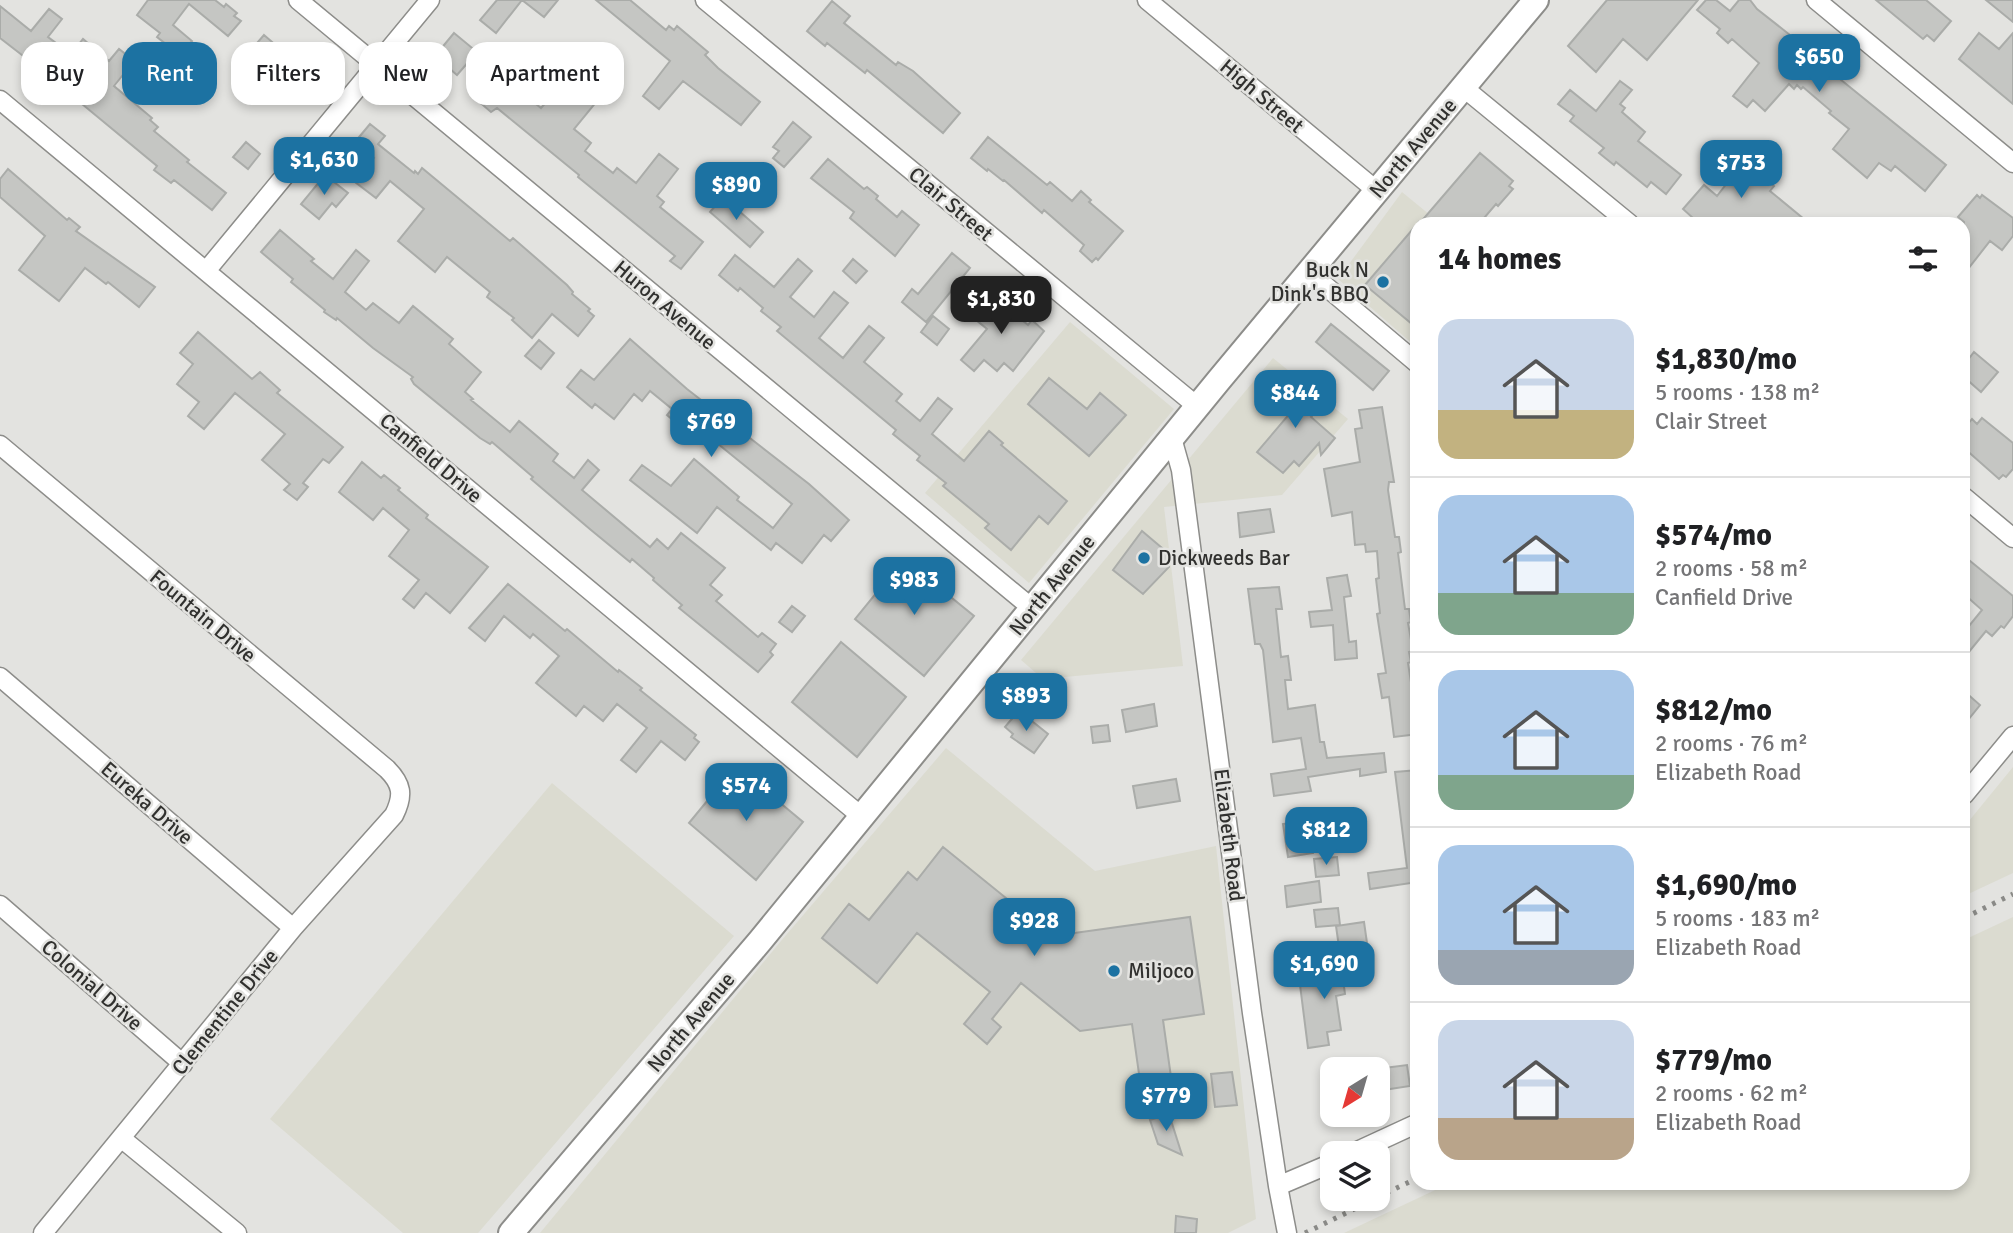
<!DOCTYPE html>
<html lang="en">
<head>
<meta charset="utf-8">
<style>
	:root { --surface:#fff; --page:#f2f2f2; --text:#202124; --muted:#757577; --line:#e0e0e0; --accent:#1c72a2 }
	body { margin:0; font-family:Signika,sans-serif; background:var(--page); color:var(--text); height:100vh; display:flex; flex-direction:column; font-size:26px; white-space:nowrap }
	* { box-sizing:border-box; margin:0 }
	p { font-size:23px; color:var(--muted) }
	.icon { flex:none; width:38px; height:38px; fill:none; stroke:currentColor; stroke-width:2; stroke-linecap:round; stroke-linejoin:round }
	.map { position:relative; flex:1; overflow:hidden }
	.side { position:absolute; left:1410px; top:217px; width:560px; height:973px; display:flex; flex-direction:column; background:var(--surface); border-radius:21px; box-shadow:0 4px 10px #0003 }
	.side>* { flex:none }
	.banner { position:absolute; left:21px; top:42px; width:665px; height:63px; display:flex; gap:14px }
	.needle { width:46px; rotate:217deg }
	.buttons { position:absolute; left:1320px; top:1057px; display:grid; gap:14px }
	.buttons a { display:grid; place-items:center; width:70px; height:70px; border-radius:14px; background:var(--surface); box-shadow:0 4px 10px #0003; font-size:35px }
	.price { position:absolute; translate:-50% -60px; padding:0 16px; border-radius:14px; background:var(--accent); color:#fff; font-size:23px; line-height:46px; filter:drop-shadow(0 2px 4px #0008) }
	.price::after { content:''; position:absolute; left:50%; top:42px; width:21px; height:16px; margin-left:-10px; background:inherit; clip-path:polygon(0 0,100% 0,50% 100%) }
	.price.current { background:#222; color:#fff }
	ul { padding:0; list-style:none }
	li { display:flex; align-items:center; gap:21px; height:175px; padding:0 28px }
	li+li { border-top:2px solid var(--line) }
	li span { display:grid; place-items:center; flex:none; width:196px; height:140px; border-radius:21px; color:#555 }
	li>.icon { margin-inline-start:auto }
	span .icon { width:84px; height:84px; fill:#fffc; stroke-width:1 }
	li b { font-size:30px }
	h2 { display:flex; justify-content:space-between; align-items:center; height:84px; padding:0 28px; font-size:30px }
	.pill { padding:0 24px; border-radius:21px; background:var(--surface); box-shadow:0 4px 10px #0003; font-size:24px; line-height:63px }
	.pill.current { background:var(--accent); color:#fff }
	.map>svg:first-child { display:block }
	.built { fill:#dbdbd0 }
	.building { fill:#c5c6c3; stroke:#aaaca9; stroke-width:2 }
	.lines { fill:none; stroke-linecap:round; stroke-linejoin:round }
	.street-casing { stroke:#8d8d8a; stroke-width:21 }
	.secondary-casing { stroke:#8d8d8a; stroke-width:28 }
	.street { stroke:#fff; stroke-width:18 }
	.secondary { stroke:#fff; stroke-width:24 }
	.rail { stroke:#8a8a87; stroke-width:5; stroke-dasharray:3.5 7; stroke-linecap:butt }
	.poi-dot { fill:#1c72a2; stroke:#e3e3e0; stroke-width:2.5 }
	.labels { text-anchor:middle; stroke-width:5; stroke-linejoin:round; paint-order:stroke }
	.street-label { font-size:21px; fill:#31312f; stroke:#e3e3e0 }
	.poi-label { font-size:21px; fill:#31312f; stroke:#e3e3e0; text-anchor:start }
</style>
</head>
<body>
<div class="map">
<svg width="2013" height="1233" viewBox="0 0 2013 1233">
	<rect width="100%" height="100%" fill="#e3e3e0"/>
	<!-- built -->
	<path class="built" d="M1402,192L1441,224H1418V343L1415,346L1338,279Z
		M1070,322L1174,409L1029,583L925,493Z
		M1273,358L1348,419L1282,495L1164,507L1183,666L1043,679L1021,660Z
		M946,748L1095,871L1216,846L1256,1219L1228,1233H540L781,941Z
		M2013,767V873L1964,896V827Z
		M552,783L734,936L478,1233H403L270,1119Z
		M2013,917V1233H1344L1450,1183H1964V940Z"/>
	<!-- building -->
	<path class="building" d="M148,0H215L224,7L226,4L237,13L234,16L241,21L228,36L189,4L173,25L192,41L180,55L157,37L160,33L137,15Z
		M497,0H522L496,33L480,20Z
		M522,0H558L544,17Z
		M596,0H630L666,30L669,26L674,30L677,26L708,52L705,55L718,68L760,102L741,125L683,81L659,109L643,96L670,61Z
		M1607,0H1698L1647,60L1623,39L1596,72L1568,46Z
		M1706,0H1716L1730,11L1739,0H1750L1757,9L1790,35L1788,37L1946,165L1925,191L1895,166L1891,171L1879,163L1867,178L1833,149L1849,129L1829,113L1831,111L1803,87L1801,89L1797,85L1794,89L1789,84L1765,111L1753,100L1747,107L1733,96L1759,63L1732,39L1728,43L1717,33L1720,29L1697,10Z
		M1876,0H1926L1951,21L1934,41L1927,35L1923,39Z
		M1986,0H2013V22Z
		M832,1L850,16L844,23L896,65L898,62L913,71L960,113L943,133L867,70L865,73L827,43L825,46L807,31Z
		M0,6L31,31L49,9L62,19L48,37L71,54L83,39L109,61L119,49L134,61L114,86L152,118L150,120L158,127L154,131L189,160L187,162L226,193L212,210L174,180L171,183L154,170L157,166L76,99L75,101L40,69L0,38Z
		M454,33L477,52L457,75L435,56Z
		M1979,33L1999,49L2013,33V104L1959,59Z
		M264,35L308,73L305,76L311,81L296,100L245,57Z
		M496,45L511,56L495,74L481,62Z
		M504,67L518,78L512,84L541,108L573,72L602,95L574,129L591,143L585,151L613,173L617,168L636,183L659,154L678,169L657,196L664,202L660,207L703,242L681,269L670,261L675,256L578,177L579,175L497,108L491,112L477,100Z
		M1620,81L1632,90L1620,104L1625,108L1622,112L1645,132L1638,141L1681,175L1666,194L1651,182L1647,187L1616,162L1614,165L1599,153L1604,148L1570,121L1574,116L1558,104L1570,90L1596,111Z
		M793,122L811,137L784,167L773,158L779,151L773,147Z
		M370,124L385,136L378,144L414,173L415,171L418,174L422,168L510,241L513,238L567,285L573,292L572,294L590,309L588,311L594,316L578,336L552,314L532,338L512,320L514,318L487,297L490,292L447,257L435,272L398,241L424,209L390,181L376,198L355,182L374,158L355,142Z
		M988,137L1047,185L1050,182L1072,201L1081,191L1091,200L1089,202L1123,231L1098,260L1096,258L1092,262L1080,251L1084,245L1044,210L1042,213L1004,180L1003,181L988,169L987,171L971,158Z
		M246,142L260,154L248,169L233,157Z
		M1734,151L1774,186L1770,191L1810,224H1688L1693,218L1683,209L1704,185L1717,196L1734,174L1722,164Z
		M1480,153L1513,181L1509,186L1513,189L1498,206L1496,204L1479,224H1419Z
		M828,159L864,189L867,187L878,196L876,199L897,217L902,211L919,225L895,256L850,218L854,212L811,178Z
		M740,164L754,175L743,189L729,177Z
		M8,169L67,220L69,218L80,227L76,231L155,287L139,307L108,282L106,284L85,268L59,301L19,270L45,236L0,197V179Z
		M325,175L348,193L336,207L332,203L319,219L301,204Z
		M1977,195L1980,198L1982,195L2013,218V236L2002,250L1990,241L1964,274V222L1958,217Z
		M723,197L763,232L750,247L710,212Z
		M1418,223V329L1365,285Z
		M280,230L314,259L311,261L333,279L356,250L369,261L345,292L366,310L373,303L399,323L413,306L453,339L449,344L481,372L465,392L473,399L471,400L510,432L519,421L558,454L553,461L574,478L588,460L599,470L582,490L650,547L657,539L668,549L681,533L725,568L710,585L722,595L716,601L758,637L762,633L776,644L770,652L773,655L758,672L679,608L682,605L653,580L654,578L632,559L630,562L591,530L531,479L533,477L492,442L490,444L480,438L414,384L411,379L413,377L373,348L337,318L336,320L324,312L325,310L291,282L293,279L261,252Z
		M952,253L970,268L926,322L902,302L912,289L918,294Z
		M735,255L774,287L798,259L812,271L790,297L814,317L834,292L848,303L819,338L843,358L869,326L884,338L864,362L902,394L896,401L920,421L938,398L952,409L932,434L964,461L989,431L1003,443L1001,445L1067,501L1048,524L1039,516L1011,550L985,528L989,524L943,486L946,483L917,460L920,456L893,434L896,430L777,331L781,327L761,311L763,308L740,288L738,291L719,275Z
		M853,259L867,271L856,283L843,271Z
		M989,292L1028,325L1032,320L1044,331L1013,371L1004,363L997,371L984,360L974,371L961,360L987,329L970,315Z
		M933,316L949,329L937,345L921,332Z
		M1331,324L1389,371L1373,390L1316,342Z
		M198,332L252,379L260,372L280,390L277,393L343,447L329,463L323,459L303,483L308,487L297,500L284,490L290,484L262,460L285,434L235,393L204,429L188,416L199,402L177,384L193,364L180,353Z
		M630,339L687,389L809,484L849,520L831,541L824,535L802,563L776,543L771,550L717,507L697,533L630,480L642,465L671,486L694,459L739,497L737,500L773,528L792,504L707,435L701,443L667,415L672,409L650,391L642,401L634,394L614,419L595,404L592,408L567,387L581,370L594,380Z
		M539,340L554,353L541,369L525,356Z
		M1974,352L1998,372L1981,392L1964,377V365Z
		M1049,378L1087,409L1100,393L1126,415L1089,456L1028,404Z
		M1288,378L1321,405L1311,417L1335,438L1321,455L1319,443L1299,466L1294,461L1283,473L1257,452L1292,411L1273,396Z
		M1382,407L1394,482H1389L1388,490L1395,537H1399L1401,552L1398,553L1405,609H1409L1411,622L1408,623L1413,651L1409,652L1411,662L1408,663L1415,708H1418V734L1394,737L1389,697L1382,698L1378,674L1386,673L1377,614L1380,613L1376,579L1379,578L1377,551L1366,552L1365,544L1355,545L1352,512L1332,516L1324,469L1360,462L1355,429L1362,428L1359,410Z
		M1982,418L2013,443V469L2006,477L2003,475L1999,479L1964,448V429L1972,419L1977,424Z
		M362,462L381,478L384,475L400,488L398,490L428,515L426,518L488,567L450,613L426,593L414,608L403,599L419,580L389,556L409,530L383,508L373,520L339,492Z
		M1270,509L1274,532L1240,537L1238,513Z
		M1142,531L1168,553L1169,567L1143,594L1113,570Z
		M1964,556L2013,596V616L2004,628L2001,626L1992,636L1986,631L1964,658V632L1982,610L1964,594Z
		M904,559L974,616L924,676L855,619Z
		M1347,575L1351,596L1344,597L1349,642L1356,641L1357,658L1335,660L1333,625L1311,627L1309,612L1332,610L1327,578Z
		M508,584L565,631L567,629L618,672L619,670L642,688L640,690L696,735L694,738L699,742L685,760L661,741L636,772L621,760L647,728L617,704L603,721L584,706L576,716L536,683L559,656L533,634L530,638L504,616L485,641L469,628Z
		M1279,587L1282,609H1276L1281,657L1288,656L1291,680H1285L1288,709L1315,705L1320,742H1324L1327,758L1384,753L1386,772L1360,776V769L1308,777L1311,791L1274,796L1271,774L1306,769L1301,738L1273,742L1263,650L1260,644H1255L1248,589Z
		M792,606L805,616L792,632L779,622Z
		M841,642L906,697L857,757L792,702Z
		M1964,691L1980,705L1964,725Z
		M1154,704L1157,726L1126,732L1122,710Z
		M1016,714L1022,719L1024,717L1028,718L1048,734L1034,753L1011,737L1013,734L1005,727Z
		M1108,725L1110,741L1093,743L1091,727Z
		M736,766L803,822L756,880L689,823Z
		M1418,770V882L1370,889L1368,873L1407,868L1395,772Z
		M1176,779L1180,801L1137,808L1133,786Z
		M1349,810L1351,826L1332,828L1330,813Z
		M1308,820L1313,853L1288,857L1283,824Z
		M943,847L1053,936L1190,917L1204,1014L1163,1020L1171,1077L1140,1081L1132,1024L1080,1031L1021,983L992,1019L1001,1027L987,1044L964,1024L990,992L917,933L877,983L822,938L849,904L869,920L908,872L917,880Z
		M1337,857L1339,875L1316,877L1314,859Z
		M1319,881L1321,902L1287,907L1285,886Z
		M1338,908L1340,925L1316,927L1314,910Z
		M1364,922L1367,943L1339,947L1336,926Z
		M1351,953L1353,970L1342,972L1345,994L1336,996L1341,1030L1327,1032L1329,1045L1308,1048L1299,977L1333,973L1331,956Z
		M1407,1065L1410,1086L1377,1091V1069Z
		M1232,1072L1237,1105L1215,1107L1211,1074Z
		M1169,1114L1182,1155L1158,1144L1150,1120Z
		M1176,1216L1197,1219L1196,1233H1175Z"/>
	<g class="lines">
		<!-- street casing -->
		<g class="street-casing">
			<path id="street" d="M298,0L1033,609
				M705,0L1198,407
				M1147,0L1377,191
				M1816,0L2013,163
				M1464,88L1630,224
				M0,100L861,816
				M206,271L430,0
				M1310,273L1418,364
				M1172,438L1181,470L1252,1013L1278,1186L1287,1233
				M0,445L387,769C402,784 404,795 394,815L293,928L43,1233
				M1964,497L2013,538
				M0,677L293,928
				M1964,795L2013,736
				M0,905L183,1064
				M121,1138L237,1233
				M1353,1153L1418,1123
				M1278,1186L1332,1163"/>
		</g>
		<!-- secondary casing -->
		<g class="secondary-casing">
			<path id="secondary" d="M511,1233L760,941L1219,380L1536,0"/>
		</g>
		<!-- street -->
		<use href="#street" class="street"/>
		<!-- secondary -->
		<use href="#secondary" class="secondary"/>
		<!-- rail -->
		<path class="rail" d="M1964,918L2013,894
			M1377,1197L1418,1178
			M1305,1233L1375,1199"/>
	</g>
	<!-- markers -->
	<g class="poi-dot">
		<circle cx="1383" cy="282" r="7"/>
		<circle cx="1144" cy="558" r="7"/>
		<circle cx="1114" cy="971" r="7"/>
	</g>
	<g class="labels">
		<!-- street labels -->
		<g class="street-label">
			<text transform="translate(1262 96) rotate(40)" y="7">High Street</text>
			<text transform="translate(1413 148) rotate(-50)" y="7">North Avenue</text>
			<text transform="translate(951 204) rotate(40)" y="7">Clair Street</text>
			<text transform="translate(665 305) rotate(40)" y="7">Huron Avenue</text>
			<text transform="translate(431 458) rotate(40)" y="7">Canfield Drive</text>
			<text transform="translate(1052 585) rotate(-51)" y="7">North Avenue</text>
			<text transform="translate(203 616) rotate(40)" y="7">Fountain Drive</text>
			<text transform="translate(147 803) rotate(41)" y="7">Eureka Drive</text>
			<text transform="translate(1229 835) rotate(83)" y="7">Elizabeth Road</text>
			<text transform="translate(92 985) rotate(41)" y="7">Colonial Drive</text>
			<text transform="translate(225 1012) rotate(-51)" y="7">Clementine Drive</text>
			<text transform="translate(691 1022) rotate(-50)" y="7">North Avenue</text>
		</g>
		<!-- poi labels -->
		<g class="poi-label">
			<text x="1369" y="277" text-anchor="end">Buck N<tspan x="1369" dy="24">Dink's BBQ</tspan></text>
			<text x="1158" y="565">Dickweeds Bar</text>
			<text x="1128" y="978">Miljoco</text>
		</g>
	</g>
</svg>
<div class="buttons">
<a><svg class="needle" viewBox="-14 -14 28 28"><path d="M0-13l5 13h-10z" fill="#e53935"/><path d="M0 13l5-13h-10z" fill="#757577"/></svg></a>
<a><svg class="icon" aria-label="layers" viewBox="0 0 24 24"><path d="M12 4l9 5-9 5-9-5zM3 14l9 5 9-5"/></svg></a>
</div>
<b class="price" style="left:1819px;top:94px">$650</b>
<b class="price" style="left:324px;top:197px">$1,630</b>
<b class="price" style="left:1741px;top:200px">$753</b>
<b class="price" style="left:736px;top:222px">$890</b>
<b class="price current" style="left:1001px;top:336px">$1,830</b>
<b class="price" style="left:1295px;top:430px">$844</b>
<b class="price" style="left:711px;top:459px">$769</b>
<b class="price" style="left:914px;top:617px">$983</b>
<b class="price" style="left:1026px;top:733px">$893</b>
<b class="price" style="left:746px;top:823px">$574</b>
<b class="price" style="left:1326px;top:867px">$812</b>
<b class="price" style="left:1034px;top:958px">$928</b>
<b class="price" style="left:1324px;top:1001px">$1,690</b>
<b class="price" style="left:1166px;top:1133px">$779</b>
<div class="banner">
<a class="pill">Buy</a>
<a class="pill current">Rent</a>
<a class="pill">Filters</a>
<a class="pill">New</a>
<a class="pill">Apartment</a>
</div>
<section class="side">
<h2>14 homes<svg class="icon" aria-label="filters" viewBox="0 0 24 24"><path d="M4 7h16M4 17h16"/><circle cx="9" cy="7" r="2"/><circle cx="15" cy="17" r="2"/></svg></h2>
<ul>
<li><span style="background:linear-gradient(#c9d6e8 65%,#c2b280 0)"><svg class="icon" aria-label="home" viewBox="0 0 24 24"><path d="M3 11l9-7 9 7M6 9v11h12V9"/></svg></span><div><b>$1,830/mo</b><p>5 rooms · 138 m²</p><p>Clair Street</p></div></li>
<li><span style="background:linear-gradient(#a9c7e8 70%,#7fa58c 0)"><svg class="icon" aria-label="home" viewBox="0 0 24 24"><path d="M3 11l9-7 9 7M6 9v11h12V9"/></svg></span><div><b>$574/mo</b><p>2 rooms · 58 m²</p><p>Canfield Drive</p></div></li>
<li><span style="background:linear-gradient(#a9c7e8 75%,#7fa58c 0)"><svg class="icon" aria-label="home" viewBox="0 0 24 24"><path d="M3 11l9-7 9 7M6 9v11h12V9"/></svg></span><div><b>$812/mo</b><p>2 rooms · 76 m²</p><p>Elizabeth Road</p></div></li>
<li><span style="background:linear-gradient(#a9c7e8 75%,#9aa5b1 0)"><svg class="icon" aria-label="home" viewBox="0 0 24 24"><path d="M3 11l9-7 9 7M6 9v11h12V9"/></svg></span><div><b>$1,690/mo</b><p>5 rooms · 183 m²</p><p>Elizabeth Road</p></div></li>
<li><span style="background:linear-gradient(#c9d6e8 70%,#b9a48a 0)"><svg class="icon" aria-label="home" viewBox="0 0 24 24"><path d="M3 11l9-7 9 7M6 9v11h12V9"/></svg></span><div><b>$779/mo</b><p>2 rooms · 62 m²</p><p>Elizabeth Road</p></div></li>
</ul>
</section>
</div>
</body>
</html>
